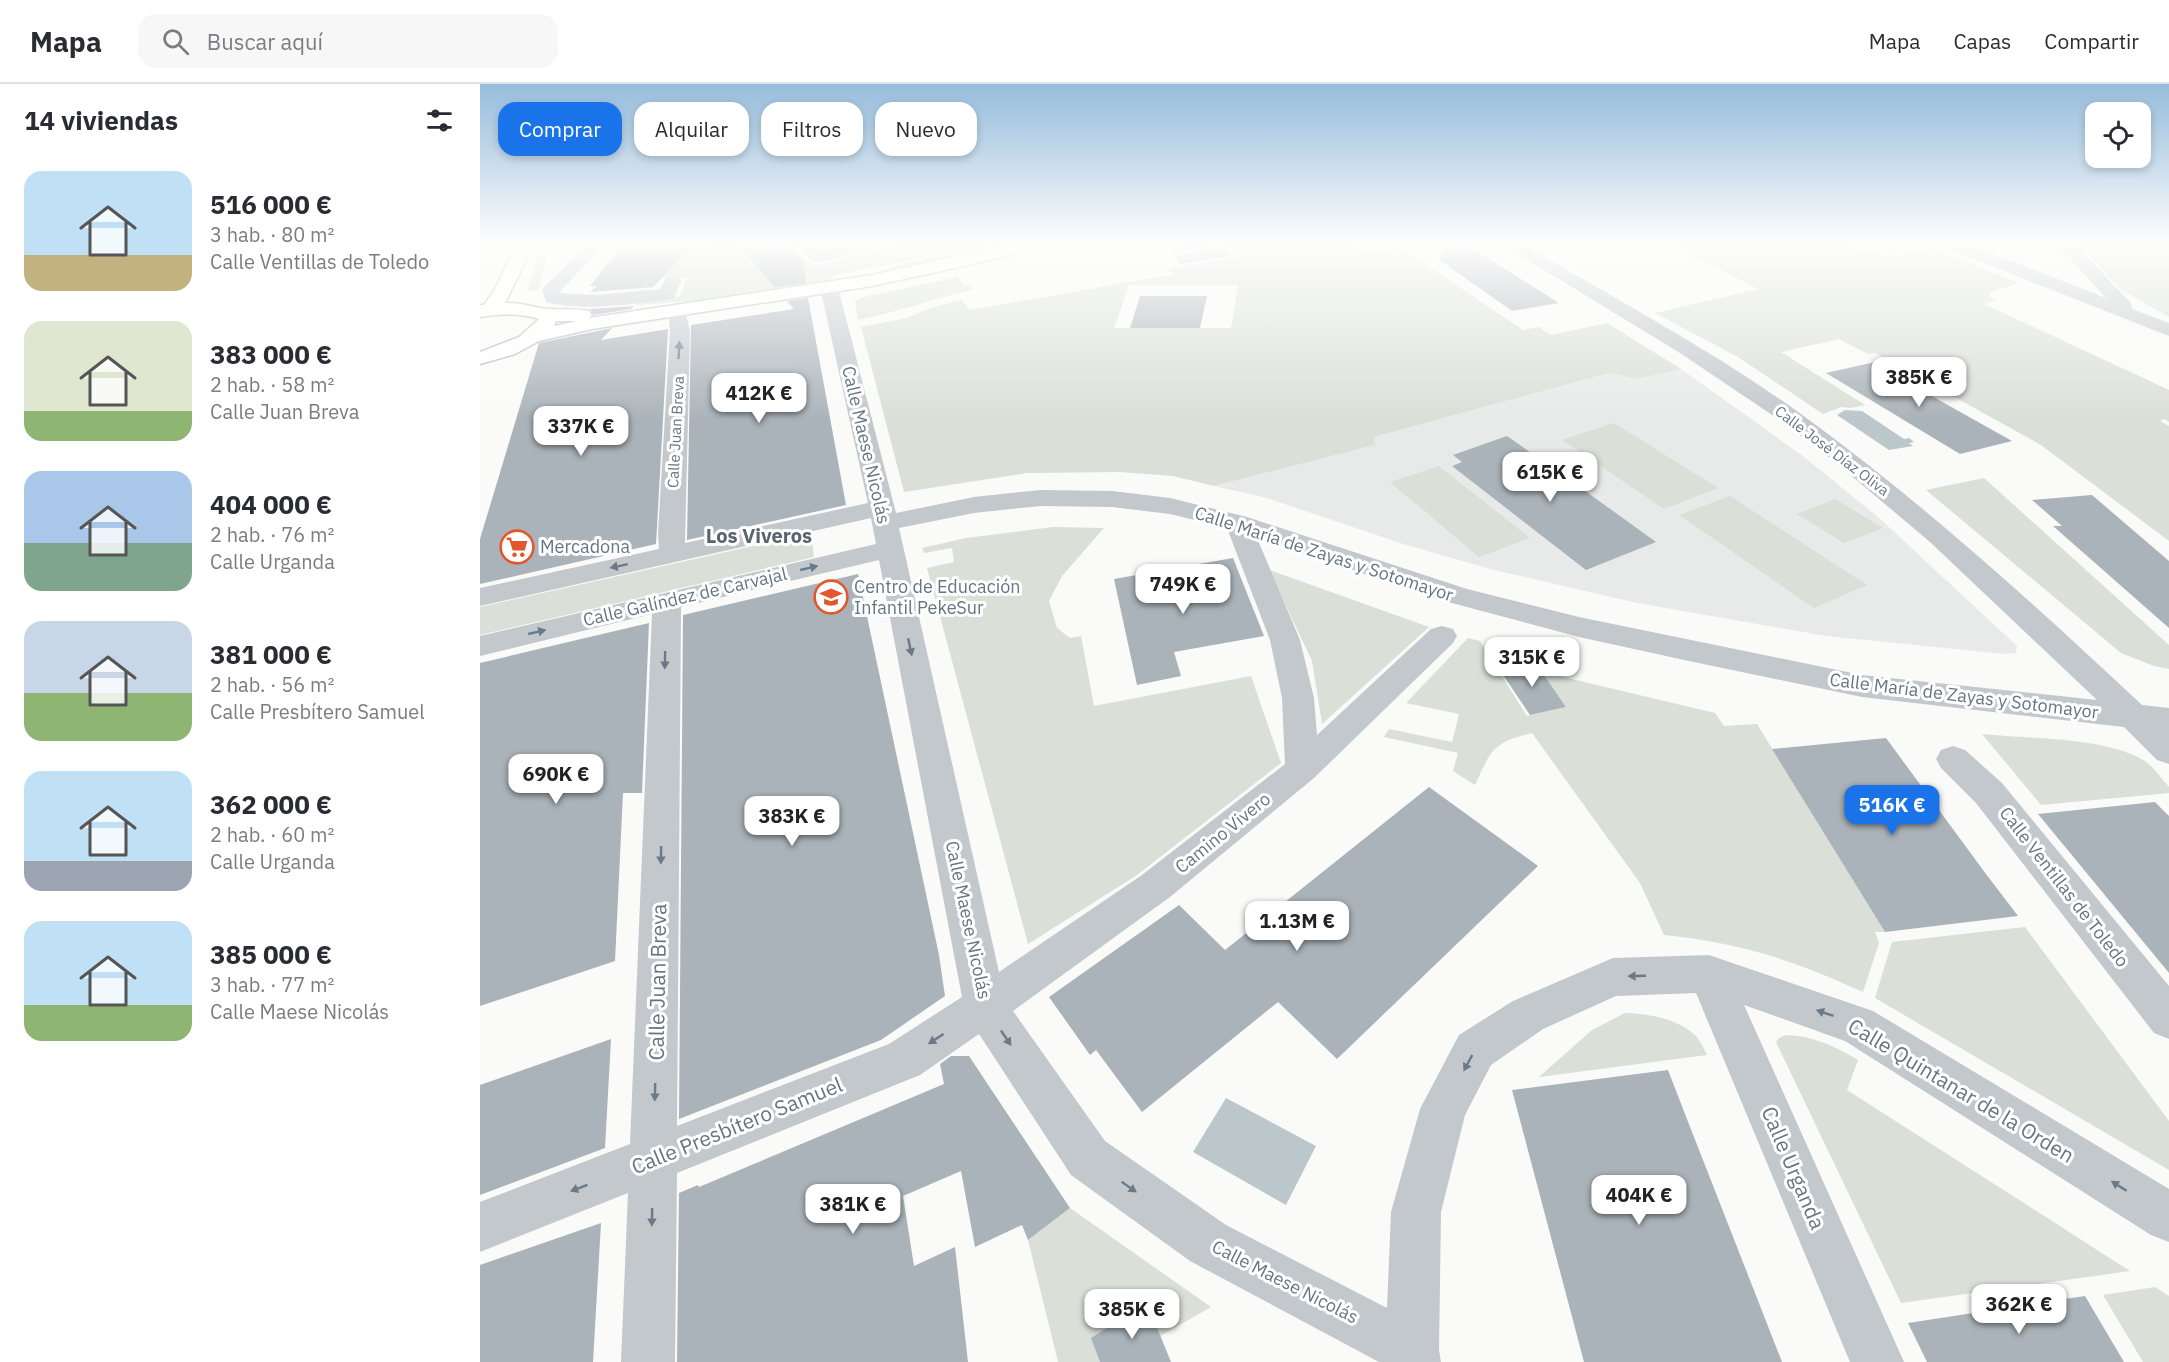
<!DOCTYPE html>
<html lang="es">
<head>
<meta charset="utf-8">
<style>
	:root { --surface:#fff; --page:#f7f7f7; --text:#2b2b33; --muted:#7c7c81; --line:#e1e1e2; --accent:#1a73e8 }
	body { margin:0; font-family:"IBM Plex Sans",sans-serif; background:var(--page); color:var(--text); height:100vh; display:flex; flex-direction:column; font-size:22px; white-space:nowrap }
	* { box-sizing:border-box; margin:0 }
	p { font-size:20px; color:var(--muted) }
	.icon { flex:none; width:33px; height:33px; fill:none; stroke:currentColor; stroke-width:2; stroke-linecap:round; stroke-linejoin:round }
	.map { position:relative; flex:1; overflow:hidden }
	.side { display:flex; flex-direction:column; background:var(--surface); width:480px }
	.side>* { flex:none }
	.top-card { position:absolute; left:18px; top:18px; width:570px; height:54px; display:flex; gap:12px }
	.buttons { position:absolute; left:1605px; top:18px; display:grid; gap:12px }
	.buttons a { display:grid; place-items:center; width:66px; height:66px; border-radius:12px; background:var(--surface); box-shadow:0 3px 9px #0003; font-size:30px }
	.price { position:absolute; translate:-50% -51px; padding:0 14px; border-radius:12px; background:#fff; color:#222; font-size:20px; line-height:39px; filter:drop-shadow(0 2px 3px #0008) }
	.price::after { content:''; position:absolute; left:50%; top:36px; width:18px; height:14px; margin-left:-9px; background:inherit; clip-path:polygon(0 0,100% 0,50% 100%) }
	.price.selected { background:var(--accent); color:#fff }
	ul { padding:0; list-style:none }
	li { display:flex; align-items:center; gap:18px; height:150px; padding:0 24px }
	li span { display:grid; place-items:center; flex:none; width:168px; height:120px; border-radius:18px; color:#555 }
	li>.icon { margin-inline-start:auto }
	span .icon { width:72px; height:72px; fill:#fffc; stroke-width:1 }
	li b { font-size:26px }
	h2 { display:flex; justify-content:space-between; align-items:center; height:72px; padding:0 24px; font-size:26px }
	.chip { padding:0 21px; border-radius:18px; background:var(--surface); box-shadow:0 3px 9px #0003; font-size:21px; line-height:54px }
	.chip.selected { background:var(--accent); color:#fff }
	header { display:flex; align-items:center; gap:36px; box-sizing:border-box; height:84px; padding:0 30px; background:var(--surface); border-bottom:2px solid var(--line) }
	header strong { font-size:28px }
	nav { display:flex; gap:33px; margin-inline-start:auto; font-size:21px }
	.search { width:420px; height:54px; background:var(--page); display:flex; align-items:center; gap:15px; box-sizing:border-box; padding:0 21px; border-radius:18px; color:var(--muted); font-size:22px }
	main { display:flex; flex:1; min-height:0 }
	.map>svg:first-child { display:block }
	.built { fill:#e8e9e9 }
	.green { fill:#dadfd7; fill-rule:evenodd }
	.water { fill:#bbc7cb }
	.building { fill:#aab3b9 }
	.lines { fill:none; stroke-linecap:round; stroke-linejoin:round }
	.major-casing { stroke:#b5babe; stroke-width:3 }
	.minor { fill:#c3c8cc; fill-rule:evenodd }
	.major { fill:#fff; fill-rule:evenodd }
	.oneway { fill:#6a7a87 }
	.labels { text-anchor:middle; stroke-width:6; stroke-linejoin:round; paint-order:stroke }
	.far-street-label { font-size:15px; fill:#657683; stroke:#fff }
	.street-label { font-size:18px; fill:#657683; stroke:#fff }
	.poi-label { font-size:18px; fill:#657683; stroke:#fff; text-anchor:start }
	.neighbourhood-label { font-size:20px; font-weight:bold; fill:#57646e; stroke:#fff }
	.near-street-label { font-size:21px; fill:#657683; stroke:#fff }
</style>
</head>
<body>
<header>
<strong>Mapa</strong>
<div class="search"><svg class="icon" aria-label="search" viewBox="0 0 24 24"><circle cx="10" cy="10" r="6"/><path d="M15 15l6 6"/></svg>Buscar aquí</div>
<nav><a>Mapa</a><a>Capas</a><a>Compartir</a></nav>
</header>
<main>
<section class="side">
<h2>14 viviendas<svg class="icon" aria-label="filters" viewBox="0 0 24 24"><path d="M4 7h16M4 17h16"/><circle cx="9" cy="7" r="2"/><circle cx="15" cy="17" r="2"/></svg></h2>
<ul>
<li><span style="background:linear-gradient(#bfe0f5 70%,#c2b280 0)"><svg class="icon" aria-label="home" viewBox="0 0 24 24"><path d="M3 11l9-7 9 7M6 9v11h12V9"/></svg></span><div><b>516 000 €</b><p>3 hab. · 80 m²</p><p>Calle Ventillas de Toledo</p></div></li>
<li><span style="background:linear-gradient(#dfe7d0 75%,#8fb573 0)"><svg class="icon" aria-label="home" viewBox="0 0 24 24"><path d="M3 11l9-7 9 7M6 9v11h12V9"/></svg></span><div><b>383 000 €</b><p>2 hab. · 58 m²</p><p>Calle Juan Breva</p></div></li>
<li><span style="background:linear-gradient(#a9c7e8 60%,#7fa58c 0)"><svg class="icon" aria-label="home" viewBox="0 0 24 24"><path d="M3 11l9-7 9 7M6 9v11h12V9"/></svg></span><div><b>404 000 €</b><p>2 hab. · 76 m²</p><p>Calle Urganda</p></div></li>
<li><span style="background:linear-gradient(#c9d6e8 60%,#8fb573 0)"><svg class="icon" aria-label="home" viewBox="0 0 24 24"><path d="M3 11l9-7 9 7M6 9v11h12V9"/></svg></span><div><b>381 000 €</b><p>2 hab. · 56 m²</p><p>Calle Presbítero Samuel</p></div></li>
<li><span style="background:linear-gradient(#bfe0f5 75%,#9aa5b1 0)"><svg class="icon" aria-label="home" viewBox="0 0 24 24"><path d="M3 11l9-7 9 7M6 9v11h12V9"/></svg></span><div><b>362 000 €</b><p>2 hab. · 60 m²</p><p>Calle Urganda</p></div></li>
<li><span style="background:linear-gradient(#bfe0f5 70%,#8fb573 0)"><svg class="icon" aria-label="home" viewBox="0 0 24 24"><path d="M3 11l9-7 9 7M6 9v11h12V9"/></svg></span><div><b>385 000 €</b><p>3 hab. · 77 m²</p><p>Calle Maese Nicolás</p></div></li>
</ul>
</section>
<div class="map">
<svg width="1689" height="1278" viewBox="0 0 1689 1278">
	<rect width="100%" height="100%" fill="#fafaf8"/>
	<!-- built -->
	<path class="built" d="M1201,285L1324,373L1398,433L1537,562L1536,569L1525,570L1346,552L1157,519L1010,485L920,459L787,414L734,402L895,361L894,353L1129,289L1157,295Z"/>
	<!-- green -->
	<path class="green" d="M243,158H249L279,185L323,174L335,182L428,158H524L414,185L413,183L464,169L356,191L348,196L211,217L156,221L158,217L200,212L207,193L182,194L198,169Z
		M714,158H867L892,169L921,164L1043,246L1059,243L1071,251L1127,239L1201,285L1157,295L1129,289L894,353L895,361L734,402L693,392L640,388L548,389L424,408L381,243L427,234L450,224L481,216L490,226L695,190L686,185L758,173L745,161L693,169L691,166ZM649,201H758L751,244H634Z
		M1188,158H1357L1380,168L1391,166L1405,171L1416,172L1452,164L1539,199L1509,209L1510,213L1516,216L1504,220L1689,306V338L1684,335L1680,337L1689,342V457L1561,361L1395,269L1388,270L1359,255L1301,268L1385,321L1371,324L1361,323L1343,330L1258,273L1175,229L1278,205Z
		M1597,158H1689V233L1640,205Z
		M67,167L59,206L47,208L59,169Z
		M478,193L485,202L488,201L493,205C454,215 417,228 378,236L375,218L380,214Z
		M1134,339L1238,404L1184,425L1082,356Z
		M959,382L1050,454L999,473L910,398Z
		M1504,394L1689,561V585L1674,582L1641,569L1446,406Z
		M1250,412L1387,501L1334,524L1199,431Z
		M1355,415L1403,444L1364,459L1317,430Z
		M573,443L624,444L582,492L569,517L577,544L590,554L601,552L614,622L771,592L801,679L657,791L548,860L447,484L474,478L472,464L444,469L442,464L486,454Z
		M331,449L334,473L0,551V523Z
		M789,486L949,543L842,640L832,577Z
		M988,554L1000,557L1047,632L1086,623L1062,588L1235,629L1244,642L1277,640L1405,848H1395L1399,859L1383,908C1313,876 1261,859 1184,851L1160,799L1052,649C1013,658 1011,666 995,701L973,687L978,669L904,653L909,645L972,658L979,630L926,619Z
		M1502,650C1548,655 1624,653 1663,676C1673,682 1681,694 1689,703V709L1561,721Z
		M1545,843L1689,1037V1086L1395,914L1412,858Z
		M1145,929C1170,930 1196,934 1215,951C1220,956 1224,965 1227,971L1059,993L1112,946Z
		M1306,951C1334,952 1354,962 1378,976L1367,1006L1650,1187L1421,1219L1296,958L1299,954Z
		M590,1124L731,1223L680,1252L620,1278H578L548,1156Z
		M1675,1203L1689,1212V1278H1663L1623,1211Z"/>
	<!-- water -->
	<path class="water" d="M743,164L751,172L700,180L693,171Z
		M1365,326L1382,327L1424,355L1429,354L1434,358L1429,359L1433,362L1409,366L1357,331Z
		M746,1014L836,1062L806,1121L713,1068Z"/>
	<!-- building -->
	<path class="building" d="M217,158L173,203L110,208L117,202H110L142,162Z
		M255,158H301L323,174L326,199L295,203Z
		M969,158H982L1079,219L1032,227L958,175Z
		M660,212H727L720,244H650Z
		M328,214L366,421L207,456L211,241L314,225L307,217Z
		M154,222L151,225L114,231L110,225Z
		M132,244L121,256L188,245L176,460L0,500V455L59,259Z
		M1395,278L1453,310L1450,311L1532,357L1480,370L1346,289Z
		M1027,352L1108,409L1176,458L1106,486L972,382L982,378L973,371Z
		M1612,411L1689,477V544L1573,442H1582L1552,416Z
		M753,474L784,552L694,568L701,592L657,601L634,495Z
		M378,490L459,871L465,912L401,956L199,1035L203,531Z
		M169,539L162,709H143L135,877L0,922V579Z
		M1054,577L1062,588L1086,623L1050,631L1019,585Z
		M1406,654L1506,790L1538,832L1405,848L1292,665Z
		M949,703L1058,782L857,975L798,918L662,1028L616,966L610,971L569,913L699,821L745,866Z
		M1675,718L1689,732V889L1558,730Z
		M131,955L125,1064L0,1111V1001Z
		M471,972H489L590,1124L548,1156L542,1141L495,1163L481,1087L423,1112L434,1182L475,1163L488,1278H197L199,1109L218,1101L219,1103L464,1000L460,980Z
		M1188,986L1205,1030L1302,1278H1104L1032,1006Z
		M121,1139L113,1278H0V1181Z
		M1605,1212L1644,1278H1447L1428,1239Z
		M667,1219L691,1278H620L611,1254Z"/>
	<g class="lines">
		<!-- major casing -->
		<g class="major-casing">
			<path id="major" d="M38,158H55L25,219C43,218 53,224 69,225C82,226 96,224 109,227L112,231L109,234L392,191L538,158H567L565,162L493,180L392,202L112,245L59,257L35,270L0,280V268L39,253L59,235C38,229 21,230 0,233V221H4L14,207ZM76,237H97L74,242Z"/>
		</g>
		<!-- minor -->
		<path class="minor" d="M110,158H128L80,207L81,209L116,211L180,205L186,193H198L201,197L194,214L187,216C148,220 105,228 66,218L62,206L65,202Z
			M312,158H331L342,167L375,158H404L402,162L339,178L333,177Z
			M1018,158H1039C1134,214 1232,266 1321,330C1442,418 1553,519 1662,621L1689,624V680L1677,676L1644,643L1382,613L1209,577L1099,553L968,518L777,454L820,556L834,614L837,651L951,545L962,542L973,545L977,552L973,559L834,694L690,813L533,927L625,1057L746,1141L907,1224L911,1128L940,1025L979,951L1033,917L1133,874L1229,871L1393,927L1689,1105V1158L1671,1151L1365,957L1264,921L1424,1278H1370L1216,909L1136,912L1063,945L1011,981L985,1031L961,1128L959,1266L961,1278H899L710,1177L591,1091L499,950L440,991L197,1089L195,1278H141L148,1109L0,1168V1118L150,1060L172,530L0,572V552L396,460L391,434L0,522V504L179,465L178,449L190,247L188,226L190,222H204L210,247L205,459L388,419L340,203L343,199H355L358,203L416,429L494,413L560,406L632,407L690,414L767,433L987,505L1099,533L1382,591L1617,616L1450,458L1354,377L1304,339L1200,269ZM560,422L632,423L690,430L747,444L790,556L802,614L805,680L662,791L519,888L419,444L494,429ZM399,476L482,913L409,960L197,1042L201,523Z
			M1459,158H1483L1626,214L1575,158H1593L1651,219L1652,225L1689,239V252L1461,162Z
			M1473,662L1485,666L1522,699L1689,902V955L1674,949L1496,719L1461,684L1456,675L1461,666Z"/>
		<!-- major -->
		<use href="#major" class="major"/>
	</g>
	<!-- one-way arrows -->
	<defs><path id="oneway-solid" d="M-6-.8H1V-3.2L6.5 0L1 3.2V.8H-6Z" transform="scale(1.5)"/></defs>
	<g class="oneway">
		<use href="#oneway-solid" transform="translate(199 266) rotate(-87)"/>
		<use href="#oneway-solid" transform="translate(139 482) rotate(168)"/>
		<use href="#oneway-solid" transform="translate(329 484) rotate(-13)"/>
		<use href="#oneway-solid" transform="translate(57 548) rotate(-13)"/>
		<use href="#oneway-solid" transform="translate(430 563) rotate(78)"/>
		<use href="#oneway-solid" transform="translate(185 576) rotate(91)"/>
		<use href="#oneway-solid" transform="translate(181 771) rotate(91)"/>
		<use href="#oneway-solid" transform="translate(1157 892) rotate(178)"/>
		<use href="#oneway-solid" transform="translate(1345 929) rotate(-161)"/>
		<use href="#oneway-solid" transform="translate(526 954) rotate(56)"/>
		<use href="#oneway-solid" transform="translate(456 955) rotate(147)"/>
		<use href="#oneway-solid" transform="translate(988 979) rotate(118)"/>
		<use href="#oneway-solid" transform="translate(175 1008) rotate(91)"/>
		<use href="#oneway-solid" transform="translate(1639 1102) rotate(-148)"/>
		<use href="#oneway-solid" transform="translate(649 1103) rotate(35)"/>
		<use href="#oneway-solid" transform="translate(99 1104) rotate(159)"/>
		<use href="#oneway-solid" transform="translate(172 1133) rotate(91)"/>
	</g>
	<!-- sky -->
	<linearGradient id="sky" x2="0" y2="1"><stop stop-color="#96bcdc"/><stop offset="0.47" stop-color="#fdfdfc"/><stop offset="1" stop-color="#fdfdfc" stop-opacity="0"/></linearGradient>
	<rect width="1689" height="337" fill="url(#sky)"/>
	<!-- icons -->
	<defs>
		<g id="supermarket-ring" transform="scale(1.725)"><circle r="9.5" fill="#fff" stroke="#e4572e" stroke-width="1.5"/><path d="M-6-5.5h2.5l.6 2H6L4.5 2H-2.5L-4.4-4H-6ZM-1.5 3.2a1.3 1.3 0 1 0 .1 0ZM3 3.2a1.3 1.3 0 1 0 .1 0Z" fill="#e4572e"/></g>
		<g id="school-ring" transform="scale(1.725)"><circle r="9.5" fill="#fff" stroke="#e4572e" stroke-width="1.5"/><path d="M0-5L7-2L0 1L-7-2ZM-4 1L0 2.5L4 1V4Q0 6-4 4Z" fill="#e4572e"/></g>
	</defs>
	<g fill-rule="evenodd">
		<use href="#supermarket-ring" x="37" y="463"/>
		<use href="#school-ring" x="351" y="513"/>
	</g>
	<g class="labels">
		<!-- far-street labels -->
		<g class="far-street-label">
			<text transform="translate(196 348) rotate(-87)" y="5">Calle Juan Breva</text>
			<text transform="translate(1352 367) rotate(37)" y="5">Calle José Díaz Oliva</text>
		</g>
		<!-- street labels -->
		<g class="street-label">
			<text transform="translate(386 361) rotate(77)" y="6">Calle Maese Nicolás</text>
			<text transform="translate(844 470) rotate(18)" y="6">Calle María de Zayas y Sotomayor</text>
			<text transform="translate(205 513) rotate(-13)" y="6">Calle Galíndez de Carvajal</text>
			<text transform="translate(1484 612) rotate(7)" y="6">Calle María de Zayas y Sotomayor</text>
			<text transform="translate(743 749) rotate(-39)" y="6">Camino Vivero</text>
			<text transform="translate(1584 803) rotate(52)" y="6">Calle Ventillas de Toledo</text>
			<text transform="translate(488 836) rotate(78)" y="6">Calle Maese Nicolás</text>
			<text transform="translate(805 1198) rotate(27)" y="6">Calle Maese Nicolás</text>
		</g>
		<!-- poi labels -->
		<g class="poi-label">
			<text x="60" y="469">Mercadona</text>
			<text x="374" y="509">Centro de Educación<tspan x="374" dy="21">Infantil PekeSur</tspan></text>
		</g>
		<!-- neighbourhood labels -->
		<g class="neighbourhood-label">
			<text x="279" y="459">Los Viveros</text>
		</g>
		<!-- near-street labels -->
		<g class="near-street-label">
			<text transform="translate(178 898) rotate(-89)" y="7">Calle Juan Breva</text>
			<text transform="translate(1481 1007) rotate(31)" y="7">Calle Quintanar de la Orden</text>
			<text transform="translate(257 1042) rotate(-22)" y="7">Calle Presbítero Samuel</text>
			<text transform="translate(1313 1084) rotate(67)" y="7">Calle Urganda</text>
		</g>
	</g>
</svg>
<div class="buttons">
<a><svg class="icon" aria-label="locate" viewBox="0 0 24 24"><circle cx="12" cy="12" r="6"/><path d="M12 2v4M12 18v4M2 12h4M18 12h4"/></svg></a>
</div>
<b class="price" style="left:1439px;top:324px">385K €</b>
<b class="price" style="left:279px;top:340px">412K €</b>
<b class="price" style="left:101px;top:373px">337K €</b>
<b class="price" style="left:1070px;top:419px">615K €</b>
<b class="price" style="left:703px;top:531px">749K €</b>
<b class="price" style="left:1052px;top:604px">315K €</b>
<b class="price" style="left:76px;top:721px">690K €</b>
<b class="price selected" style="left:1412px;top:752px">516K €</b>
<b class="price" style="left:312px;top:763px">383K €</b>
<b class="price" style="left:817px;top:868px">1.13M €</b>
<b class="price" style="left:1159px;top:1142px">404K €</b>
<b class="price" style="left:373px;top:1151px">381K €</b>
<b class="price" style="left:1539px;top:1251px">362K €</b>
<b class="price" style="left:652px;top:1256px">385K €</b>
<div class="top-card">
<a class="chip selected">Comprar</a>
<a class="chip">Alquilar</a>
<a class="chip">Filtros</a>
<a class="chip">Nuevo</a>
</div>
</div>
</main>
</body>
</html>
